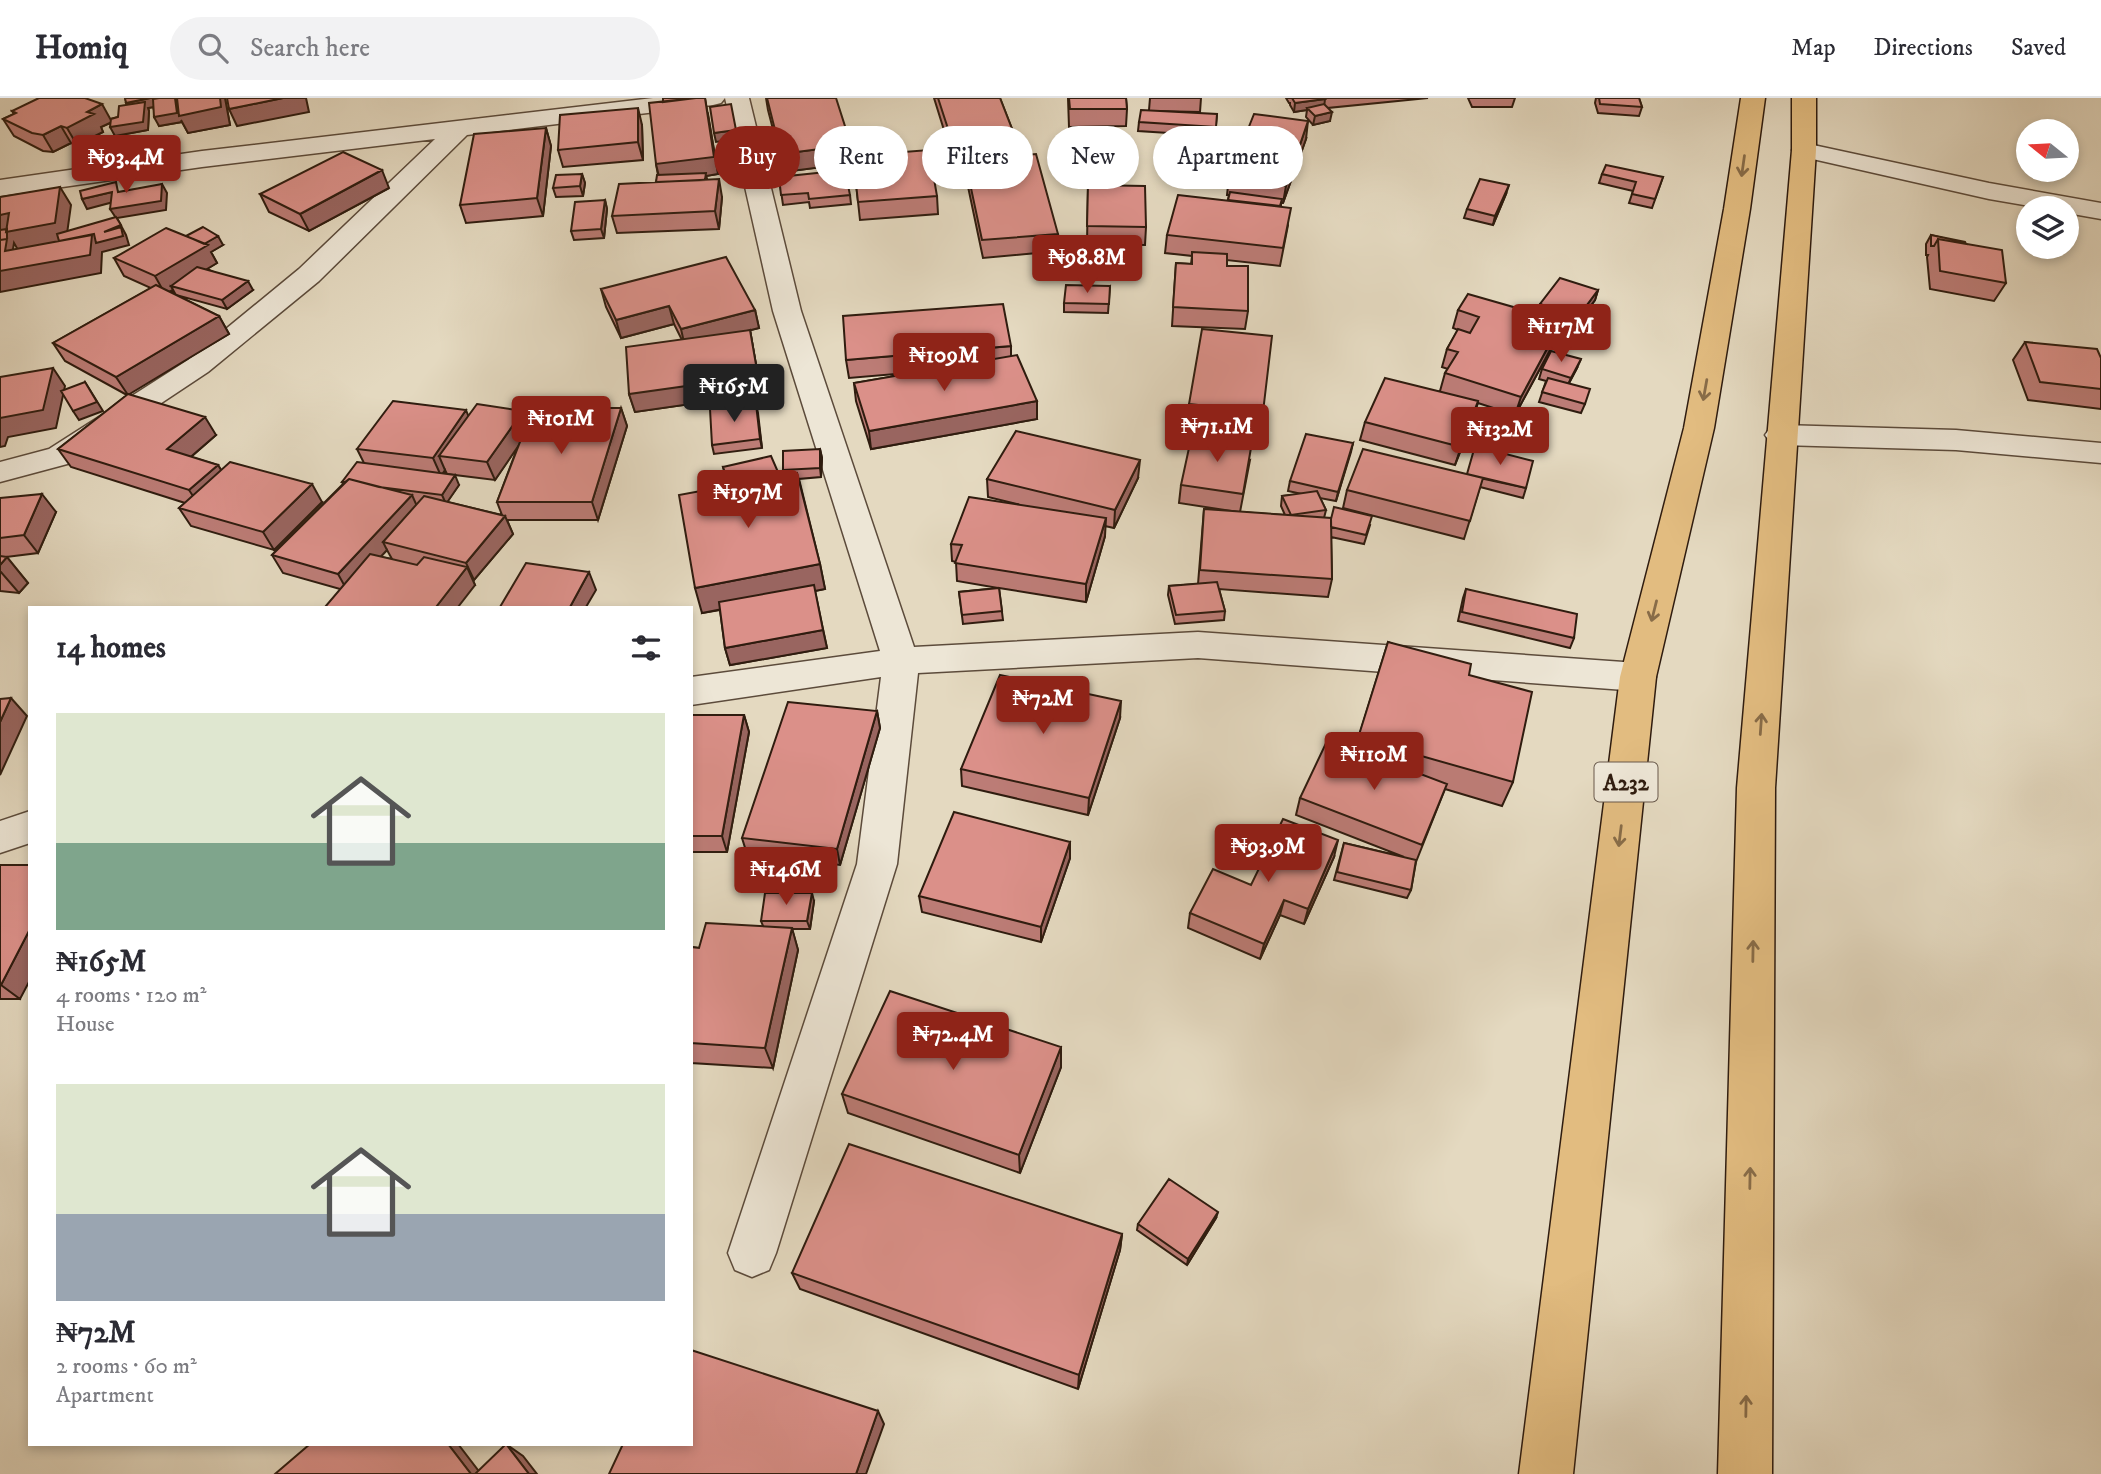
<!DOCTYPE html>
<html lang="en">
<head>
<meta charset="utf-8">
<style>
	:root { --surface:#fff; --page:#f2f2f3; --text:#2b2b33; --muted:#7c7c81; --line:#e1e1e2; --accent:#8f2418 }
	body { margin:0; font-family:"IM FELL DW Pica",serif; background:var(--page); color:var(--text); height:100vh; display:flex; flex-direction:column; font-size:26px; white-space:nowrap }
	* { box-sizing:border-box; margin:0 }
	p { font-size:23px; color:var(--muted) }
	.icon { flex:none; width:38px; height:38px; fill:none; stroke:currentColor; stroke-width:2; stroke-linecap:round; stroke-linejoin:round }
	.map { position:relative; flex:1; overflow:hidden }
	.details { position:absolute; left:28px; top:508px; width:665px; height:840px; display:flex; flex-direction:column; background:var(--surface); border-radius:0px; box-shadow:0 4px 10px #0003 }
	.details>* { flex:none }
	.banner { position:absolute; left:714px; top:28px; width:665px; height:63px; display:flex; gap:14px }
	.needle { width:46px; rotate:288deg }
	.buttons { position:absolute; left:2016px; top:21px; display:grid; gap:14px }
	.buttons a { display:grid; place-items:center; width:63px; height:63px; border-radius:50%; background:var(--surface); box-shadow:0 4px 10px #0003; font-size:35px }
	.price { position:absolute; translate:-50% -60px; padding:0 16px; border-radius:7px; background:var(--accent); color:#fff; font-size:23px; line-height:46px; filter:drop-shadow(0 2px 4px #0008) }
	.price::after { content:''; position:absolute; left:50%; top:42px; width:21px; height:16px; margin-left:-10px; background:inherit; clip-path:polygon(0 0,100% 0,50% 100%) }
	.price.active { background:#222; color:#fff }
	ul { padding:0; list-style:none }
	li { display:grid; align-content:center; gap:14px; height:371px; padding:0 28px }
	li span { display:grid; place-items:center; height:217px; border-radius:0px; color:#555 }
	li>.icon { margin-inline-start:auto }
	span .icon { width:126px; height:126px; fill:#fffc; stroke-width:1 }
	li b { font-size:30px }
	h2 { display:flex; justify-content:space-between; align-items:center; height:84px; padding:0 28px; font-size:30px }
	.pill { padding:0 24px; border-radius:32px; background:var(--surface); box-shadow:0 4px 10px #0003; font-size:24px; line-height:63px }
	.pill.active { background:var(--accent); color:#fff }
	header { display:flex; align-items:center; gap:42px; box-sizing:border-box; height:98px; padding:0 35px; background:var(--surface); border-bottom:2px solid var(--line) }
	header strong { font-size:33px }
	nav { display:flex; gap:38px; margin-inline-start:auto; font-size:24px }
	.search { width:490px; height:63px; background:var(--page); display:flex; align-items:center; gap:18px; box-sizing:border-box; padding:0 24px; border-radius:38px; color:var(--muted); font-size:26px }
	.map>svg:first-child { display:block }
	.lines { fill:none; stroke-linecap:round; stroke-linejoin:round }
	.minor-casing { stroke:#5c4b3b; stroke-width:3 }
	.highway-casing { stroke:#2f1c0f; stroke-width:3 }
	.minor { fill:#ede6d6; fill-rule:evenodd }
	.highway { fill:#e2bc80; fill-rule:evenodd }
	.wall { fill:#bc7c76; stroke:#2f1c0f; stroke-width:2; fill-rule:evenodd }
	.shaded-wall { fill:#996560; stroke:#2f1c0f; stroke-width:2 }
	.building { fill:#db9089; stroke:#2f1c0f; stroke-width:2 }
	.oneway { stroke:#886c48 }
	.labels { text-anchor:middle; stroke-width:7; stroke-linejoin:round; paint-order:stroke }
	.shield { fill:#ede6d6; stroke:#68594b; stroke-width:2 }
	.shield-label { font-size:23px; font-weight:bold; fill:#2f1c0f }
</style>
</head>
<body>
<header>
<strong>Homiq</strong>
<div class="search"><svg class="icon" aria-label="search" viewBox="0 0 24 24"><circle cx="10" cy="10" r="6"/><path d="M15 15l6 6"/></svg>Search here</div>
<nav><a>Map</a><a>Directions</a><a>Saved</a></nav>
</header>
<div class="map">
<svg width="2101" height="1376" viewBox="0 0 2101 1376">
	<rect width="100%" height="100%" fill="#e4d9c0"/>
	<filter id="stains"><feTurbulence type="fractalNoise" baseFrequency=".00286" numOctaves="4"/><feColorMatrix values="0 0 0 0 .2 0 0 0 0 .09 0 0 0 0 .02 0 0 0 .5 -.17"/></filter>
	<radialGradient id="worn" r=".72"><stop offset=".6" stop-color="#630" stop-opacity="0"/><stop offset="1" stop-color="#630" stop-opacity=".3"/></radialGradient>
	<g class="lines">
		<!-- minor casing -->
		<g class="minor-casing">
			<path id="minor" d="M653,0H725L721,5L713,7L467,37L319,183L208,274L71,365L0,384V364L49,351L188,262L299,171L435,41L202,69L0,98V82L202,53Z
				M725,0H749L801,213L914,549L1198,534L1638,565L1651,569L1656,579L1651,589L1638,593L1198,560L918,575L897,766L776,1155L769,1172L752,1179L735,1172L728,1155L857,766L881,579L691,607V579L880,553L773,213Z
				M1804,45L1989,85L2101,105V121L2067,115V110H2042L1989,101L1795,57L1792,52L1795,47Z
				M1781,327L1956,332L2101,345V365L1956,352L1781,347L1770,344L1765,337L1770,330Z
				M30,713V745L0,755V723Z"/>
		</g>
		<!-- highway casing -->
		<g class="highway-casing">
			<path id="highway" d="M1741,0H1765L1750,111L1714,330L1656,579L1573,1376H1519L1620,579L1684,330L1724,111Z
				M1792,0H1816V52L1775,690L1772,1376H1718L1737,690L1792,52Z"/>
		</g>
		<!-- minor -->
		<use href="#minor" class="minor"/>
		<!-- highway -->
		<use href="#highway" class="highway"/>
	</g>
	<!-- wall -->
	<path class="wall" d="M125,0H225L230,27L188,35L181,22L182,24L159,28L153,9L148,10L149,13L148,32L115,38L110,25L101,29L103,34L77,47L71,45L53,54L43,53L14,38L3,21L14,16L12,13L110,21L118,19L127,7Z
		M766,0L853,65L784,74L768,12Z
		M934,0H1000L1014,36L1015,54L953,61Z
		M1068,0H1126L1127,11L1126,28L1069,29Z
		M1150,0H1201L1200,14L1153,13L1217,16L1215,38L1138,33L1139,24L1149,12Z
		M1286,0H1428L1328,10L1330,23L1313,27L1306,19L1307,12L1294,14L1290,7V5H1289Z
		M1468,0H1515L1512,9H1472Z
		M1596,0H1639L1642,9L1639,18L1598,15L1595,5Z
		M708,16L718,76L706,78L707,82L722,99L719,131L617,135L612,118L656,84L658,77L656,66Z
		M642,27L643,62L563,69L558,52Z
		M546,30L551,48L543,118L466,125L460,107Z
		M1306,41L1283,105H1281V108L1288,127L1280,168L1227,162V168L1248,213L1245,231L1172,228L1176,165L1191,166L1192,158L1165,155L1167,137L1228,102L1229,97H1227L1229,79Z
		M853,58L937,98L938,116L860,122Z
		M965,62L1058,136V153L983,160L966,79Z
		M582,76L585,85L583,98L556,99L553,90Z
		M1602,76L1663,79L1652,110L1629,105L1633,93L1599,85Z
		M779,79L850,97L851,106L810,110L809,104L783,107Z
		M1088,87L1146,129L1145,147L1087,146Z
		M389,90L309,133L269,114L260,96Z
		M1506,96L1493,127L1464,120L1467,111Z
		M605,102L607,111L604,140L574,142L571,133Z
		M1931,137L1966,146L2006,185L1994,203L1930,191L1927,159L1928,157H1926V146Z
		M186,138L223,147L211,154L217,165L207,171L253,192L227,211L176,197L173,192L170,194L219,218L229,236L128,296L216,337L191,359L218,367L221,372L322,404L274,452L191,428L179,410L185,405L71,369L58,351L127,297L65,263L53,245L151,190L124,178L114,160Z
		M1110,188L1108,215L1064,214V205Z
		M601,191L755,212L759,230L746,233L750,232L761,296L635,314L629,296L682,242L674,226L621,240L606,209Z
		M1598,192L1595,202L1575,229L1561,224L1556,241L1515,317L1478,305L1455,367L1360,342L1365,324L1440,293L1445,275L1448,271L1442,269L1447,251L1458,232L1453,230L1458,212L1537,216L1540,206Z
		M2025,244L2101,260V311L2028,302L2013,262Z
		M1011,248V258L1037,321L871,351L856,303L854,285L919,274L849,280L846,262Z
		M1577,270L1569,285L1585,306L1581,315L1539,304L1546,283L1539,281L1542,271Z
		M756,306L762,350L714,356L712,347Z
		M1189,306L1263,314L1261,332L1187,324Z
		M621,310L627,328L598,422H507L513,436L474,482H473L475,487L340,491L283,475L272,457L343,386L342,384L364,365L357,351L468,318L523,313L527,324ZM518,348L497,404L502,417L447,404L459,387L443,376L445,372L447,376L495,382ZM387,452L392,461L380,459Z
		M1353,345L1336,403L1320,400L1326,412L1324,420L1370,427L1364,446L1331,439L1332,481L1328,499L1219,491L1225,513L1224,522L1175,526L1168,497L1169,488L1198,486L1204,411L1238,414L1179,405L1181,387L1250,362L1240,414L1285,417L1281,408L1282,398L1302,396L1288,393L1290,383Z
		M820,351L822,360L821,379L799,381L820,466L825,491L815,493L827,550L730,567L725,550L720,512L702,515L728,388L723,369L778,374L779,378L784,377L783,372Z
		M1466,377L1526,390L1523,400L1480,389L1464,441L1343,410L1347,392Z
		M1138,380L1114,430L1105,428V438L1086,504L999,490L1003,522L963,526L959,494L998,490L957,483L956,464L952,463L951,446L1017,406L988,399L987,381Z
		M0,400L56,414L38,455L6,459L28,485L19,495L0,493Z
		M1466,491L1574,540L1570,550L1458,523L1463,500Z
		M1388,544L1469,577L1513,684L1502,708L1445,691L1416,764L1411,792L1407,800L1334,782L1344,745L1404,759L1296,717L1300,700L1355,651Z
		M877,613L880,630L840,767L747,756L742,740Z
		M691,617H744L749,634L727,754H691Z
		M1120,620L1088,717L962,688L961,671Z
		M1070,744V760L1041,844L922,814L919,798Z
		M1334,759L1304,826L1280,817L1260,861L1188,830L1190,815L1251,787Z
		M0,767L20,901H0Z
		M814,803L810,831H792L798,852L773,970L691,965V849L699,850L763,828L761,823Z
		M1061,949V969L1020,1075L848,1015L842,996Z
		M1216,1120L1187,1167L1137,1132L1138,1126Z
		M1122,1136L1120,1152L1078,1291L800,1191L792,1175Z"/>
	<!-- shaded-wall -->
	<path class="shaded-wall" d="M150,0H225L230,27L188,35L181,22L182,24L159,28L154,19L176,5L148,10L149,13L148,32L115,38L110,29L131,14L126,5Z
		M283,0H306L309,14L237,28L229,11Z
		M705,0L718,76L706,78L708,84L705,87L660,83L656,66Z
		M1325,1L1324,10H1307V12L1294,14L1295,5Z
		M102,6L112,24L101,29L103,34L77,47L67,30L87,14Z
		M638,10L642,27L643,62L638,44Z
		M1332,14L1330,23L1313,27L1315,18Z
		M1308,23L1306,41L1283,105L1286,88Z
		M61,28L71,45L53,54L43,37Z
		M546,30L551,48L543,118L537,100Z
		M736,32L737,41L716,44L714,35Z
		M1014,36L1015,54L953,61L952,43Z
		M851,47L853,65L784,74L781,56Z
		M382,72L389,90L309,133L300,116Z
		M582,76L585,85L583,98L580,88Z
		M719,81L722,99L719,131L715,113Z
		M162,86L167,95L166,112L117,120L126,137L129,147L102,154L101,175L0,194V117L60,89L71,107L66,143L18,152L14,145L13,151L19,159L83,139L116,120L110,111Z
		M1509,87L1506,96L1493,127L1495,118Z
		M112,94L117,103L87,111L82,101Z
		M605,102L607,111L604,140L601,131Z
		M218,138L223,147L211,154L217,165L177,189L171,188L173,192L165,196L155,178L200,148Z
		M248,183L253,192L227,211L222,202Z
		M1598,192L1595,202L1575,229L1578,219Z
		M669,208L674,226L621,240L616,222Z
		M755,212L759,230L685,249L681,231Z
		M219,218L229,236L128,297L116,279Z
		M1562,223L1556,241L1515,317L1521,299Z
		M750,232L761,296L635,314L629,296Z
		M1581,261L1577,270L1567,289L1571,280Z
		M53,270L65,288L56,330L8,339L5,348L0,349V320Z
		M85,284L103,313L79,322L73,313Z
		M1037,303V321L871,351L869,333Z
		M1478,303L1473,322L1455,367L1461,349Z
		M756,306L758,315L762,350L760,341Z
		M621,310L627,328L598,422L592,404Z
		M466,312L473,330L439,358L445,372L441,378L433,360Z
		M523,313L530,331L495,382L487,364Z
		M205,319L216,337L179,369L167,351Z
		M1353,345L1351,354L1336,403L1338,394Z
		M820,351L822,360L821,379L820,370Z
		M1140,362L1138,380L1114,430L1115,412Z
		M218,367L229,385L201,410L189,392Z
		M778,374L780,384L731,395L729,386Z
		M455,377L459,387L446,406L442,397Z
		M312,386L322,404L274,452L263,434Z
		M42,396L56,414L38,455L24,437Z
		M412,397L420,415L383,444L387,452L348,494L338,476Z
		M505,418L513,436L474,482L466,465Z
		M1106,420L1105,438L1086,504V486Z
		M7,459L28,485L19,495L0,473V467Z
		M820,466L825,491L702,515L695,490Z
		M467,469L475,487L458,509H436Z
		M589,474L596,492L586,509H570Z
		M823,532L827,550L730,567L725,550Z
		M11,600L27,618L0,677V624Z
		M1121,603L1120,620L1088,717L1089,700Z
		M877,613L880,630L840,767L837,751Z
		M744,617L749,634L727,754L722,738Z
		M1338,742L1334,759L1304,826L1308,811Z
		M1070,744V760L1041,844V829Z
		M812,795L814,803L810,831L807,823Z
		M1284,802L1280,817L1260,861L1264,846Z
		M792,830L798,852L773,970L765,950Z
		M30,831V882L20,901L1,887Z
		M1061,949V969L1020,1075L1019,1057Z
		M1218,1114L1216,1120L1187,1167L1188,1161Z
		M1122,1136L1120,1152L1078,1291L1079,1277Z
		M878,1313L884,1326L866,1376H856Z
		M448,1346H458L481,1376H471Z
		M506,1346L523,1358L537,1376H529Z"/>
	<!-- building -->
	<path class="building" d="M39,0H85L102,6L87,14L94,16L67,30L61,28L43,37L32,35L3,21L16,15L12,13Z
		M125,0H150L126,5Z
		M159,0H175L177,15L154,19L153,1Z
		M177,0H220L221,9L179,18Z
		M227,0H283L229,11Z
		M663,0H696L663,4Z
		M696,0H705L714,59L656,66L649,5Z
		M767,0H836L851,47L781,56Z
		M938,0H1000L1014,36L952,43Z
		M1069,0H1126L1127,11H1070Z
		M1292,0H1324L1325,1L1295,5Z
		M1599,0H1639L1642,9L1600,6Z
		M145,4L143,24L110,29L111,21L118,19L119,8Z
		M731,6L736,32L714,35L710,9Z
		M1324,6L1332,14L1315,18L1307,10Z
		M638,10V44L558,52L560,17Z
		M1141,12L1217,16L1216,29L1139,24Z
		M1254,16L1308,23L1286,88L1229,79Z
		M546,30L537,100L460,107L474,36Z
		M929,52L937,98L858,104L853,58Z
		M343,54L382,72L300,116L260,96Z
		M1036,56L1058,136L982,142L965,62Z
		M1606,67L1663,79L1655,101L1632,96L1636,84L1602,76Z
		M845,72L850,97L809,101L808,95L781,97L779,79Z
		M706,75L705,82L656,84L657,77Z
		M582,76L580,88L553,90L556,77Z
		M719,81L715,113L612,118L619,86Z
		M1480,81L1509,87L1495,118L1467,111Z
		M116,84L118,94L162,86L161,103L110,111L112,94L82,101L80,93Z
		M1088,87L1145,88L1146,129L1087,128Z
		M60,89L55,125L6,134L9,115L0,117V99Z
		M1230,94L1282,101L1280,108L1228,102Z
		M1178,97L1291,110L1283,150L1167,137Z
		M605,102L601,131L571,133L575,104Z
		M116,119L121,127L104,134L121,129L123,138L96,145L94,136L59,143L57,136Z
		M203,129L218,138L204,146L186,138Z
		M166,130L208,147L155,178L114,160Z
		M7,131V141L0,142V132Z
		M92,137L90,157L0,173V142L7,141L5,153Z
		M1931,137L1965,144L1966,146L1938,141L1934,148H1931Z
		M1938,141L2002,152L2006,185L1940,173Z
		M1192,154L1227,156V168H1248V213L1173,209L1176,165L1192,166Z
		M726,159L755,212L681,231L669,208L616,222L601,191Z
		M197,169L248,183L222,202L171,188Z
		M1560,180L1598,192L1578,219L1540,206Z
		M156,187L219,218L116,279L53,245Z
		M1066,187L1110,188L1109,206L1064,205Z
		M1468,196L1562,223L1521,299L1445,275L1458,254L1447,251L1458,231L1470,235L1479,219L1458,212Z
		M1003,206L1011,248L846,262L843,218Z
		M1202,231L1272,238L1263,314L1189,306Z
		M750,232L758,278L629,296L626,249Z
		M2025,244L2097,251L2101,260V291L2040,284Z
		M1551,253L1581,261L1571,280L1542,271Z
		M1017,257L1037,303L869,333L854,285Z
		M53,270L43,312L0,320V279Z
		M1385,280L1478,303L1461,349L1365,324Z
		M1548,280L1590,291L1585,306L1542,294Z
		M85,284L97,304L73,313L61,293Z
		M128,296L205,319L167,351L218,367L189,392L58,351Z
		M393,303L466,312L433,360L357,351Z
		M477,306L523,313L487,364L439,358Z
		M756,306L760,341L712,347L710,311Z
		M533,310H621L592,404H497Z
		M1016,333L1140,362L1115,412L987,381Z
		M1192,336L1252,344L1243,396L1181,387Z
		M1306,336L1353,345L1338,394L1290,383Z
		M1475,348L1533,363L1526,390L1467,376Z
		M820,351V370L783,372V353Z
		M1363,351L1483,380L1470,423L1347,392Z
		M771,358L778,374L729,386L723,369Z
		M230,364L312,386L263,434L179,410Z
		M357,364L455,377L442,397L379,389L349,381L345,384H342Z
		M797,375L820,466L695,490L679,397Z
		M349,381L412,397L338,476L272,457Z
		M1317,393L1326,412L1291,417L1282,398Z
		M42,396L24,437L0,440V400Z
		M424,398L505,418L466,465L383,444Z
		M969,399L1106,420L1086,486L955,465L962,447L951,446Z
		M1334,409L1372,418L1366,437L1331,429V421Z
		M1204,411L1331,420L1332,481L1200,472Z
		M370,456L417,467L424,459L467,469L436,509H325Z
		M0,458L7,459L0,467Z
		M526,465L589,474L570,509H500Z
		M1217,484L1225,513L1176,517L1169,488Z
		M814,487L823,532L725,550L719,504Z
		M999,490L1002,513L962,517L959,494Z
		M1466,491L1577,516L1574,540L1462,514Z
		M1388,544L1471,566L1469,577L1532,594L1513,684L1358,640Z
		M1000,577L1121,603L1089,700L961,671Z
		M11,600L0,624V601Z
		M788,604L877,613L837,751L742,740Z
		M691,617H744L722,738H691Z
		M1328,641L1447,686L1422,747L1300,700Z
		M954,714L1070,744L1041,829L919,798Z
		M1283,721L1338,742L1308,811L1284,802L1264,846L1190,815L1213,771L1251,787Z
		M1344,745L1416,762L1411,792L1337,774Z
		M0,767H30V831L1,887H0Z
		M765,795H812L807,823H761Z
		M706,825L792,830L765,950L691,945V849L699,850Z
		M890,893L1061,949L1019,1057L842,996Z
		M849,1046L1122,1136L1079,1277L792,1175Z
		M1169,1081L1218,1114L1188,1161L1138,1126Z
		M691,1252L878,1313L856,1376H609L623,1346H691Z
		M310,1346H448L471,1376H275Z
		M506,1346L529,1376H475Z"/>
	<!-- one-way arrows -->
	<defs><path id="oneway-shaft" d="M-6 0H5M1.5-3L5.5 0L1.5 3" fill="none" stroke-width="1.6" stroke-linecap="round" stroke-linejoin="round" transform="scale(1.75)"/></defs>
	<g class="oneway">
		<use href="#oneway-shaft" transform="translate(1743 68) rotate(98)"/>
		<use href="#oneway-shaft" transform="translate(1705 292) rotate(100)"/>
		<use href="#oneway-shaft" transform="translate(1654 513) rotate(104)"/>
		<use href="#oneway-shaft" transform="translate(1761 626) rotate(-86)"/>
		<use href="#oneway-shaft" transform="translate(1620 738) rotate(97)"/>
		<use href="#oneway-shaft" transform="translate(1753 853) rotate(-89)"/>
		<use href="#oneway-shaft" transform="translate(1750 1080) rotate(-89)"/>
		<use href="#oneway-shaft" transform="translate(1746 1308) rotate(-89)"/>
	</g>
	<g class="labels">
		<!-- shield labels -->
		<rect class="shield" x="1594.5" y="664.5" width="63" height="39" rx="5"/>
		<g class="shield-label">
			<text x="1626" y="692">A232</text>
		</g>
	</g>
	<rect width="100%" height="100%" filter="url(#stains)"/>
	<rect width="100%" height="100%" fill="url(#worn)"/>
</svg>
<div class="buttons">
<a><svg class="needle" viewBox="-14 -14 28 28"><path d="M0-13l5 13h-10z" fill="#e53935"/><path d="M0 13l5-13h-10z" fill="#7c7c81"/></svg></a>
<a><svg class="icon" aria-label="layers" viewBox="0 0 24 24"><path d="M12 4l9 5-9 5-9-5zM3 14l9 5 9-5"/></svg></a>
</div>
<b class="price" style="left:126px;top:97px">₦93.4M</b>
<b class="price" style="left:1087px;top:197px">₦98.8M</b>
<b class="price" style="left:1561px;top:266px">₦117M</b>
<b class="price" style="left:944px;top:295px">₦109M</b>
<b class="price active" style="left:734px;top:326px">₦165M</b>
<b class="price" style="left:561px;top:358px">₦101M</b>
<b class="price" style="left:1217px;top:366px">₦71.1M</b>
<b class="price" style="left:1500px;top:369px">₦132M</b>
<b class="price" style="left:748px;top:432px">₦197M</b>
<b class="price" style="left:1043px;top:638px">₦72M</b>
<b class="price" style="left:1374px;top:694px">₦110M</b>
<b class="price" style="left:1268px;top:786px">₦93.9M</b>
<b class="price" style="left:786px;top:809px">₦146M</b>
<b class="price" style="left:953px;top:974px">₦72.4M</b>
<div class="banner">
<a class="pill active">Buy</a>
<a class="pill">Rent</a>
<a class="pill">Filters</a>
<a class="pill">New</a>
<a class="pill">Apartment</a>
</div>
<section class="details">
<h2>14 homes<svg class="icon" aria-label="filters" viewBox="0 0 24 24"><path d="M4 7h16M4 17h16"/><circle cx="9" cy="7" r="2"/><circle cx="15" cy="17" r="2"/></svg></h2>
<ul>
<li><span style="background:linear-gradient(#dfe7d0 60%,#7fa58c 0)"><svg class="icon" aria-label="home" viewBox="0 0 24 24"><path d="M3 11l9-7 9 7M6 9v11h12V9"/></svg></span><div><b>₦165M</b><p>4 rooms · 120 m²</p><p>House</p></div></li>
<li><span style="background:linear-gradient(#dfe7d0 60%,#9aa5b1 0)"><svg class="icon" aria-label="home" viewBox="0 0 24 24"><path d="M3 11l9-7 9 7M6 9v11h12V9"/></svg></span><div><b>₦72M</b><p>2 rooms · 60 m²</p><p>Apartment</p></div></li>
</ul>
</section>
</div>
</body>
</html>
